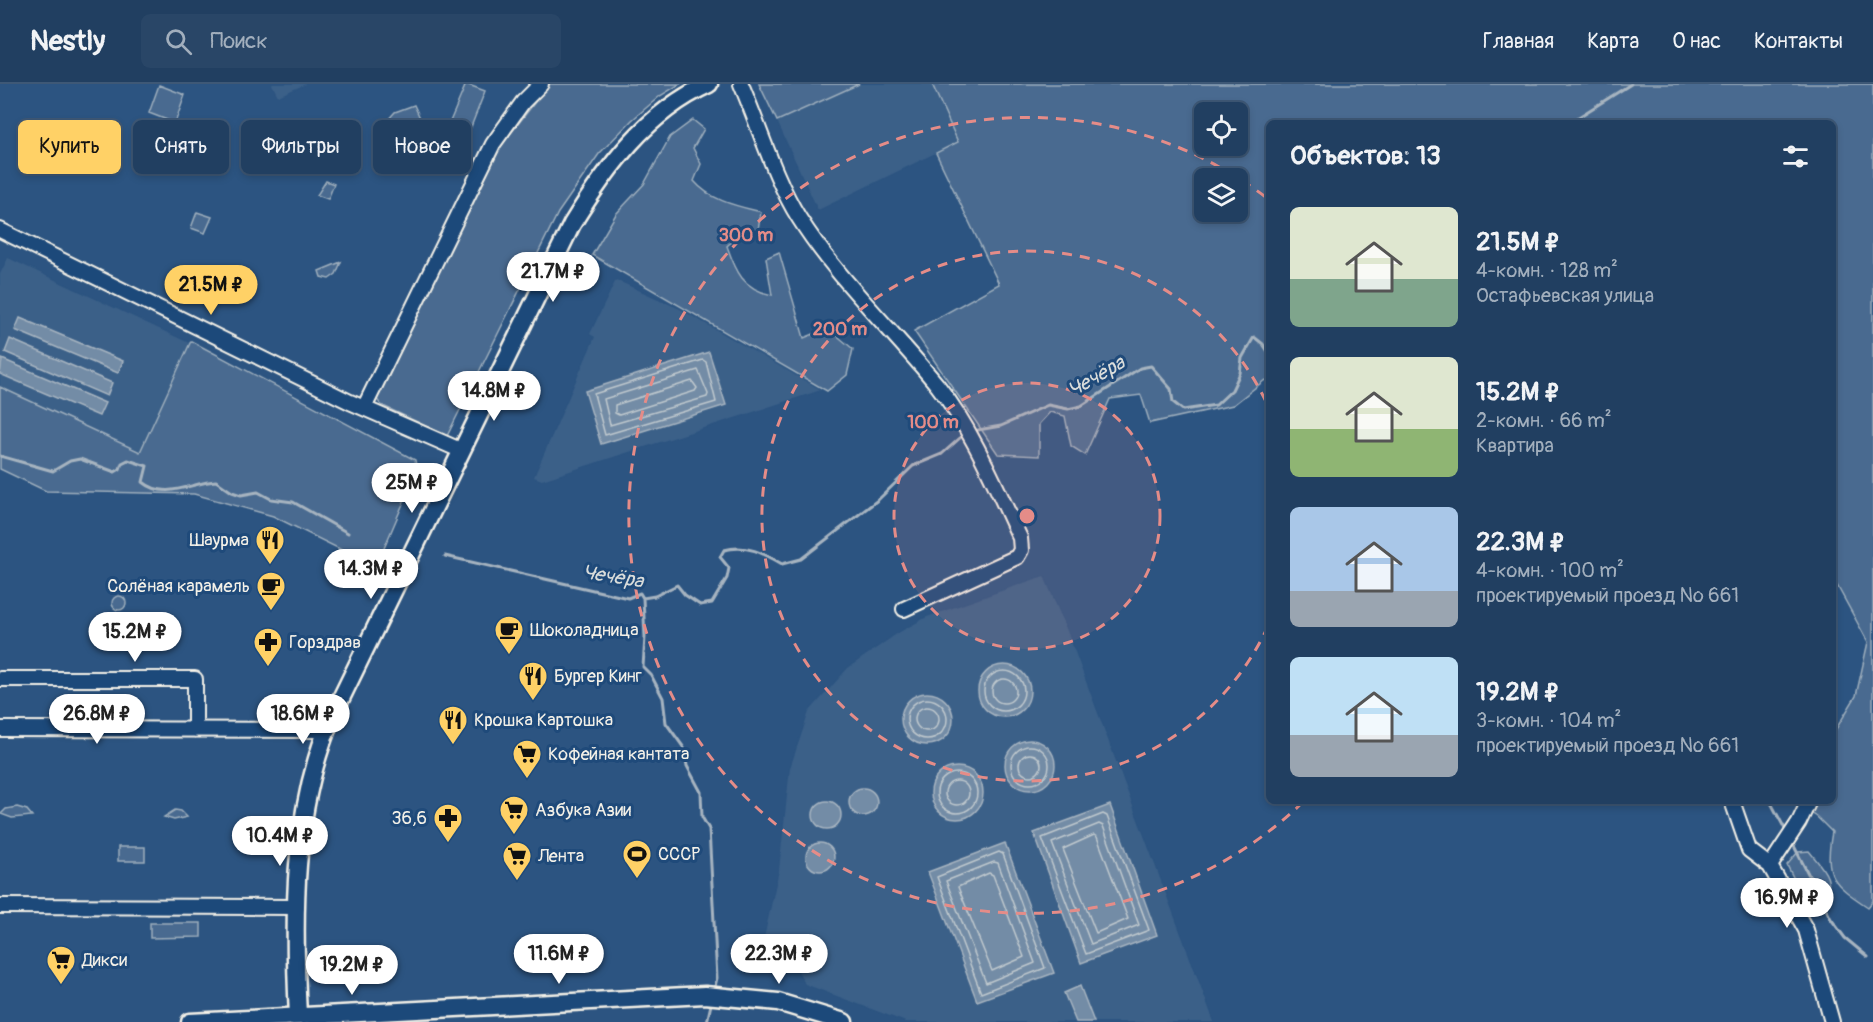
<!DOCTYPE html>
<html lang="ru">
<head>
<meta charset="utf-8">
<style>
	:root { --surface:#213f61; --page:#294667; --text:#f1f3f6; --muted:#a2afbd; --line:#3e5876; --accent:#ffd166 }
	body { margin:0; font-family:Pangolin,sans-serif; background:var(--page); color:var(--text); height:100vh; display:flex; flex-direction:column; font-size:22px; white-space:nowrap }
	* { box-sizing:border-box; margin:0 }
	p { font-size:20px; color:var(--muted) }
	.icon { flex:none; width:33px; height:33px; fill:none; stroke:currentColor; stroke-width:2; stroke-linecap:round; stroke-linejoin:round }
	.map { position:relative; flex:1; overflow:hidden }
	.panel { position:absolute; left:1266px; top:36px; width:570px; height:684px; display:flex; flex-direction:column; background:var(--surface); border-radius:9px; box-shadow:0 3px 9px #0003,0 0 0 2px var(--line) }
	.panel>* { flex:none }
	.guide { position:absolute; left:18px; top:36px; width:570px; height:54px; display:flex; gap:12px }
	.fabs { position:absolute; left:1194px; top:18px; display:grid; gap:12px }
	.fabs a { display:grid; place-items:center; width:54px; height:54px; border-radius:9px; background:var(--surface); box-shadow:0 3px 9px #0003,0 0 0 2px var(--line); font-size:30px }
	.price { position:absolute; translate:-50% -51px; padding:0 14px; border-radius:21px; background:#fff; color:#222; font-size:20px; line-height:39px; filter:drop-shadow(0 2px 3px #0008) }
	.price::after { content:''; position:absolute; left:50%; top:36px; width:18px; height:14px; margin-left:-9px; background:inherit; clip-path:polygon(0 0,100% 0,50% 100%) }
	.price.active { background:var(--accent); color:#111 }
	ul { padding:0; list-style:none }
	li { display:flex; align-items:center; gap:18px; height:150px; padding:0 24px }
	li span { display:grid; place-items:center; flex:none; width:168px; height:120px; border-radius:9px; color:#555 }
	li>.icon { margin-inline-start:auto }
	span .icon { width:72px; height:72px; fill:#fffc; stroke-width:1 }
	li b { font-size:26px }
	h2 { display:flex; justify-content:space-between; align-items:center; height:72px; padding:0 24px; font-size:26px }
	.chip { padding:0 21px; border-radius:9px; background:var(--surface); box-shadow:0 3px 9px #0003,0 0 0 2px var(--line); font-size:21px; line-height:54px }
	.chip.active { background:var(--accent); color:#111 }
	header { display:flex; align-items:center; gap:36px; box-sizing:border-box; height:84px; padding:0 30px; background:var(--surface); border-bottom:2px solid var(--line) }
	header strong { font-size:28px }
	nav { display:flex; gap:33px; margin-inline-start:auto; font-size:21px }
	.search { width:420px; height:54px; background:var(--page); display:flex; align-items:center; gap:15px; box-sizing:border-box; padding:0 21px; border-radius:9px; color:var(--muted); font-size:22px }
	.map>svg:first-child { display:block }
	.built { fill:#3b6088 }
	.green { fill:#496b90; stroke:#9eaebc; stroke-width:1.5; fill-rule:evenodd }
	.water { fill:#738ca6; stroke:#a7b4c0; stroke-width:1.5 }
	.lines { fill:none; stroke-linecap:round; stroke-linejoin:round }
	.shore { stroke:#c0c9ce; stroke-width:1.5 }
	.stream { stroke:#a7b4c0; stroke-width:3 }
	.minor-casing { stroke:#f4f1e8; stroke-width:18 }
	.major-casing { stroke:#f4f1e8; stroke-width:21 }
	.minor { stroke:#1f4a7a; stroke-width:14 }
	.major { stroke:#1f4a7a; stroke-width:16 }
	.ring { fill:none; stroke:#e58c88; stroke-width:3; stroke-dasharray:10 8 }
	.labels { text-anchor:middle; stroke-width:6; stroke-linejoin:round; paint-order:stroke }
	.poi-label { font-size:18px; fill:#f4f1e8; stroke:#1f4a7a; text-anchor:start }
	.water-label { font-size:20px; font-style:italic; fill:#dadddb; stroke:#1f4a7a }
	.centre { fill:#e58c88; stroke:#1f4a7a; stroke-width:3 }
	.ring-label { font-size:18px; text-anchor:middle; font-weight:bold; fill:#e58c88; stroke:#1f4a7a; stroke-width:6; stroke-linejoin:round; paint-order:stroke }
</style>
</head>
<body>
<header>
<strong>Nestly</strong>
<div class="search"><svg class="icon" aria-label="search" viewBox="0 0 24 24"><circle cx="10" cy="10" r="6"/><path d="M15 15l6 6"/></svg>Поиск</div>
<nav><a>Главная</a><a>Карта</a><a>О нас</a><a>Контакты</a></nav>
</header>
<div class="map">
<svg width="1873" height="938" viewBox="0 0 1873 938">
	<rect width="100%" height="100%" fill="#2c5481"/>
	<filter id="ink" filterUnits="userSpaceOnUse"><feTurbulence type="fractalNoise" baseFrequency=".0167" numOctaves="2"/><feDisplacementMap in="SourceGraphic" scale="12" xChannelSelector="R" yChannelSelector="G"/><feConvolveMatrix kernelMatrix="1 2 1 2 8 2 1 2 1" color-interpolation-filters="sRGB"/></filter>
	<g filter="url(#ink)">
		<!-- built -->
		<path class="built" d="M272,0H306L278,12Z
			M859,0H932L958,58L818,126L777,37Z
			M8,174L191,260L141,368L0,303V190Z
			M616,196L680,225L821,306L542,396L534,393L595,253L590,250Z
			M1044,492L1067,547L1214,938H906L805,900L794,879L760,872L779,786L790,684L809,628L848,584L898,549L927,533Z"/>
		<!-- green -->
		<path class="green" d="M466,0L485,7L469,48L449,40Z
			M549,0H680L660,12L632,36L599,70L558,129L447,352L381,321L376,314L377,306L498,66Z
			M759,0H859L777,37Z
			M932,0H1873V817L1868,823C1832,799 1824,793 1832,748L1816,732L1792,718L1833,717V650L1856,612L1868,558L1833,494V39H1269V299L1265,296L1233,321L1150,339L1141,311L1110,315L1085,371L1071,362L1065,332L1050,328L1039,340V372L998,370L914,247L999,200L936,69L958,58ZM1204,28H1238V62H1204ZM1204,94H1238V128H1204Z
			M159,1L185,11L175,39L149,29Z
			M414,21L420,34L407,52L394,49L386,38L395,28Z
			M693,36L704,45L693,64L701,80L694,97C711,117 737,122 761,128L758,146L743,147L727,162C736,188 743,205 772,211L766,174L779,168L804,254L828,244L853,265L847,291L827,307L592,171L616,130L644,100L670,53Z
			M52,59L58,73L40,80L34,66Z
			M326,97L334,100L328,115L317,111Z
			M197,128L212,133L205,149L191,144Z
			M341,178L336,190L329,195L321,193L319,187Z
			M191,257L415,376L417,387L376,483L273,432L194,410L46,407L0,385V303L140,368Z
			M112 519a7 7 0 1 1 14 0a7 7 0 1 1-14 0Z
			M17,723L27,726L32,732L12,734L1,730L6,725Z
			M175,726L181,727L187,733L174,736L164,733Z
			M118,763H145V777H118Z
			M1809,767C1827,789 1833,793 1826,822L1812,820L1800,807L1787,781L1798,768Z
			M150,839H201V853L150,854Z"/>
		<!-- water -->
		<path class="water" d="M20,234L123,277L118,289L15,246Z
			M10,255L112,299L107,312L5,268Z
			M709,268L726,321L601,360L585,307Z
			M2,275L105,319L99,332L0,290Z
			M978 607a26 26 0 1 1 52 0a26 26 0 1 1-52 0Z
			M901 635a26 26 0 1 1 52 0a26 26 0 1 1-52 0Z
			M1005 681a25 25 0 1 1 50 0a25 25 0 1 1-50 0Z
			M931 709a26 26 0 1 1 52 0a26 26 0 1 1-52 0Z
			M849 718a14 14 0 1 1 28 0a14 14 0 1 1-28 0Z
			M813 731a14 14 0 1 1 28 0a14 14 0 1 1-28 0Z
			M1110,721L1157,851L1081,879L1034,749Z
			M1005,759L1054,889L977,917L928,788Z
			M806 773a14 14 0 1 1 28 0a14 14 0 1 1-28 0Z
			M1080,902L1094,938H1076L1064,909Z"/>
		<g class="lines">
			<!-- shore -->
			<path class="shore" d="M703,276L706,278L716,318L605,351L594,310Z
				M698,286L708,310L707,313L610,341L604,315Z
				M692,297L697,304L695,307L619,331L615,329V321Z
				M984 607a20 20 0 1 1 40 0a20 20 0 1 1-40 0Z
				M992 607a12 12 0 1 1 24 0a12 12 0 1 1-24 0Z
				M907 635a20 20 0 1 1 40 0a20 20 0 1 1-40 0Z
				M915 635a12 12 0 1 1 24 0a12 12 0 1 1-24 0Z
				M1011 681a19 19 0 1 1 38 0a19 19 0 1 1-38 0Z
				M1019 681a11 11 0 1 1 22 0a11 11 0 1 1-22 0Z
				M937 709a20 20 0 1 1 40 0a20 20 0 1 1-40 0Z
				M945 709a12 12 0 1 1 24 0a12 12 0 1 1-24 0Z
				M1103,730L1107,732L1149,846L1086,870L1042,754Z
				M1099,740L1103,742L1139,841L1091,860L1052,759Z
				M1094,751L1097,753L1128,835L1096,849L1063,765Z
				M999,768L1003,770L1045,884L981,909L937,793Z
				M994,778L998,779L1035,879L986,899L946,797Z
				M989,789L993,791L1024,873L992,887L958,803Z"/>
			<!-- stream -->
			<path class="stream" d="M1569,39L1631,0
				M978,346L1001,342L1048,321L1068,325L1081,322L1140,284L1151,282L1171,305L1173,318L1183,326L1216,321L1232,306L1240,289L1242,274L1254,253L1263,260L1269,269
				M0,372L53,387L70,377L80,375L115,388L120,385L122,379L128,376L147,382L143,398C166,417 192,398 216,397L232,408L241,411L258,408L271,415L293,418L348,449
				M445,472L628,514L640,509L643,514
				M643,514L645,553L643,583L651,591L663,614L666,639L684,664L687,682L701,708L702,733L709,745L717,894L714,907
				M643,514L655,512L677,501L685,511L700,521L712,519L727,494L729,484L720,473L724,466C747,460 763,469 782,480L801,475L879,415L913,382L942,370L960,354
				M1770,717L1786,747
				M1792,758L1831,835L1845,854L1868,873
				M707,938L712,916"/>
			<!-- minor casing -->
			<g class="minor-casing">
				<path id="minor" d="M741,0C759,42 775,96 799,134C838,196 892,245 938,302C973,347 996,403 1020,454L1021,466L1017,473L904,525
					M0,146L350,318L460,366
					M364,324L493,60L523,18L541,0
					M0,595H195V646
					M0,645L326,646
					M1732,717L1749,766L1770,782L1806,846L1832,938
					M1770,782L1799,738L1809,717
					M0,822L297,823"/>
			</g>
			<!-- major casing -->
			<g class="major-casing">
				<path id="major" d="M298,932C293,831 292,729 331,635L572,140C607,83 647,28 709,0
					M190,938L705,911L778,918L844,938"/>
			</g>
			<!-- minor -->
			<use href="#minor" class="minor"/>
			<!-- major -->
			<use href="#major" class="major"/>
		</g>
	</g>
	<!-- distance rings -->
	<circle cx="1027" cy="432" r="133" fill="#e58c88" fill-opacity=".12"/>
	<g class="ring">
		<circle cx="1027" cy="432" r="133"/>
		<path d="M1268 542A265 265 0 1 1 1268 322"/>
		<path d="M1303 718A398 398 0 1 1 1267 114"/>
	</g>
	<!-- icons -->
	<defs>
		<g id="restaurant-pin" transform="scale(1.5)"><path d="M0 17L-7.5 6A9.5 9.5 0 1 1 7.5 6Z" fill="#ffd166" stroke="#1f4a7a"/><path d="M-5-6h1v4h1v-4h1v4h1v-4h1v5L-1.5 .5V6h-2V.5L-5-1ZM5-6V6H3V1.5H1.5Q1.5-4 5-6Z" fill="#111"/></g>
		<g id="cafe-pin" transform="scale(1.5)"><path d="M0 17L-7.5 6A9.5 9.5 0 1 1 7.5 6Z" fill="#ffd166" stroke="#1f4a7a"/><path d="M-5.5-4.5H6V0H3Q3 3.5 0 3.5H-2.5Q-5.5 3.5-5.5 0ZM3-3.2v2h1.7v-2ZM-6 4.5H4V6H-6Z" fill="#111"/></g>
		<g id="pharmacy-pin" transform="scale(1.5)"><path d="M0 17L-7.5 6A9.5 9.5 0 1 1 7.5 6Z" fill="#ffd166" stroke="#1f4a7a"/><path d="M-2-6h4v4h4v4h-4v4h-4v-4h-4v-4h4Z" fill="#111"/></g>
		<g id="supermarket-pin" transform="scale(1.5)"><path d="M0 17L-7.5 6A9.5 9.5 0 1 1 7.5 6Z" fill="#ffd166" stroke="#1f4a7a"/><path d="M-6-5.5h2.5l.6 2H6L4.5 2H-2.5L-4.4-4H-6ZM-1.5 3.2a1.3 1.3 0 1 0 .1 0ZM3 3.2a1.3 1.3 0 1 0 .1 0Z" fill="#111"/></g>
		<g id="stadium-pin" transform="scale(1.5)"><path d="M0 17L-7.5 6A9.5 9.5 0 1 1 7.5 6Z" fill="#ffd166" stroke="#1f4a7a"/><path d="M0-5a6.5 5 0 1 0 0 10a6.5 5 0 1 0 0-10ZM-3.5-1.8h7v3.6h-7Z" fill="#111"/></g>
	</defs>
	<g fill-rule="evenodd">
		<use href="#restaurant-pin" x="270" y="456"/>
		<use href="#cafe-pin" x="271" y="502"/>
		<use href="#cafe-pin" x="509" y="546"/>
		<use href="#pharmacy-pin" x="268" y="558"/>
		<use href="#restaurant-pin" x="533" y="592"/>
		<use href="#restaurant-pin" x="453" y="636"/>
		<use href="#supermarket-pin" x="527" y="670"/>
		<use href="#supermarket-pin" x="514" y="726"/>
		<use href="#pharmacy-pin" x="448" y="734"/>
		<use href="#stadium-pin" x="637" y="770"/>
		<use href="#supermarket-pin" x="517" y="772"/>
		<use href="#supermarket-pin" x="61" y="876"/>
	</g>
	<g class="labels">
		<!-- poi labels -->
		<g class="poi-label">
			<text x="249" y="462" text-anchor="end">Шаурма</text>
			<text x="250" y="508" text-anchor="end">Солёная карамель</text>
			<text x="530" y="552">Шоколадница</text>
			<text x="289" y="564">Горздрав</text>
			<text x="554" y="598">Бургер Кинг</text>
			<text x="474" y="642">Крошка Картошка</text>
			<text x="548" y="676">Кофейная кантата</text>
			<text x="535" y="732">Азбука Азии</text>
			<text x="427" y="740" text-anchor="end">36,6</text>
			<text x="658" y="776">СССР</text>
			<text x="538" y="778">Лента</text>
			<text x="82" y="882">Дикси</text>
		</g>
		<!-- water labels -->
		<g class="water-label">
			<text transform="translate(1096 292) rotate(-30)" y="7">Чечёра</text>
			<text transform="translate(613 492) rotate(9)" y="7">Чечёра</text>
		</g>
	</g>
	<circle cx="1027" cy="432" r="9" class="centre"/>
	<g class="ring-label">
		<text x="746" y="157">300 m</text>
		<text x="840" y="251">200 m</text>
		<text x="933" y="344">100 m</text>
	</g>
</svg>
<div class="fabs">
<a><svg class="icon" aria-label="locate" viewBox="0 0 24 24"><circle cx="12" cy="12" r="6"/><path d="M12 2v4M12 18v4M2 12h4M18 12h4"/></svg></a>
<a><svg class="icon" aria-label="layers" viewBox="0 0 24 24"><path d="M12 4l9 5-9 5-9-5zM3 14l9 5 9-5"/></svg></a>
</div>
<b class="price" style="left:553px;top:219px">21.7M ₽</b>
<b class="price active" style="left:211px;top:232px">21.5M ₽</b>
<b class="price" style="left:494px;top:338px">14.8M ₽</b>
<b class="price" style="left:412px;top:430px">25M ₽</b>
<b class="price" style="left:371px;top:516px">14.3M ₽</b>
<b class="price" style="left:135px;top:579px">15.2M ₽</b>
<b class="price" style="left:97px;top:661px">26.8M ₽</b>
<b class="price" style="left:303px;top:661px">18.6M ₽</b>
<b class="price" style="left:280px;top:783px">10.4M ₽</b>
<b class="price" style="left:1787px;top:845px">16.9M ₽</b>
<b class="price" style="left:559px;top:901px">11.6M ₽</b>
<b class="price" style="left:779px;top:901px">22.3M ₽</b>
<b class="price" style="left:352px;top:912px">19.2M ₽</b>
<div class="guide">
<a class="chip active">Купить</a>
<a class="chip">Снять</a>
<a class="chip">Фильтры</a>
<a class="chip">Новое</a>
</div>
<section class="panel">
<h2>Объектов: 13<svg class="icon" aria-label="filters" viewBox="0 0 24 24"><path d="M4 7h16M4 17h16"/><circle cx="9" cy="7" r="2"/><circle cx="15" cy="17" r="2"/></svg></h2>
<ul>
<li><span style="background:linear-gradient(#dfe7d0 60%,#7fa58c 0)"><svg class="icon" aria-label="home" viewBox="0 0 24 24"><path d="M3 11l9-7 9 7M6 9v11h12V9"/></svg></span><div><b>21.5M ₽</b><p>4-комн. · 128 m²</p><p>Остафьевская улица</p></div></li>
<li><span style="background:linear-gradient(#dfe7d0 60%,#8fb573 0)"><svg class="icon" aria-label="home" viewBox="0 0 24 24"><path d="M3 11l9-7 9 7M6 9v11h12V9"/></svg></span><div><b>15.2M ₽</b><p>2-комн. · 66 m²</p><p>Квартира</p></div></li>
<li><span style="background:linear-gradient(#a9c7e8 70%,#9aa5b1 0)"><svg class="icon" aria-label="home" viewBox="0 0 24 24"><path d="M3 11l9-7 9 7M6 9v11h12V9"/></svg></span><div><b>22.3M ₽</b><p>4-комн. · 100 m²</p><p>проектируемый проезд № 661</p></div></li>
<li><span style="background:linear-gradient(#bfe0f5 65%,#9aa5b1 0)"><svg class="icon" aria-label="home" viewBox="0 0 24 24"><path d="M3 11l9-7 9 7M6 9v11h12V9"/></svg></span><div><b>19.2M ₽</b><p>3-комн. · 104 m²</p><p>проектируемый проезд № 661</p></div></li>
</ul>
</section>
</div>
</body>
</html>
